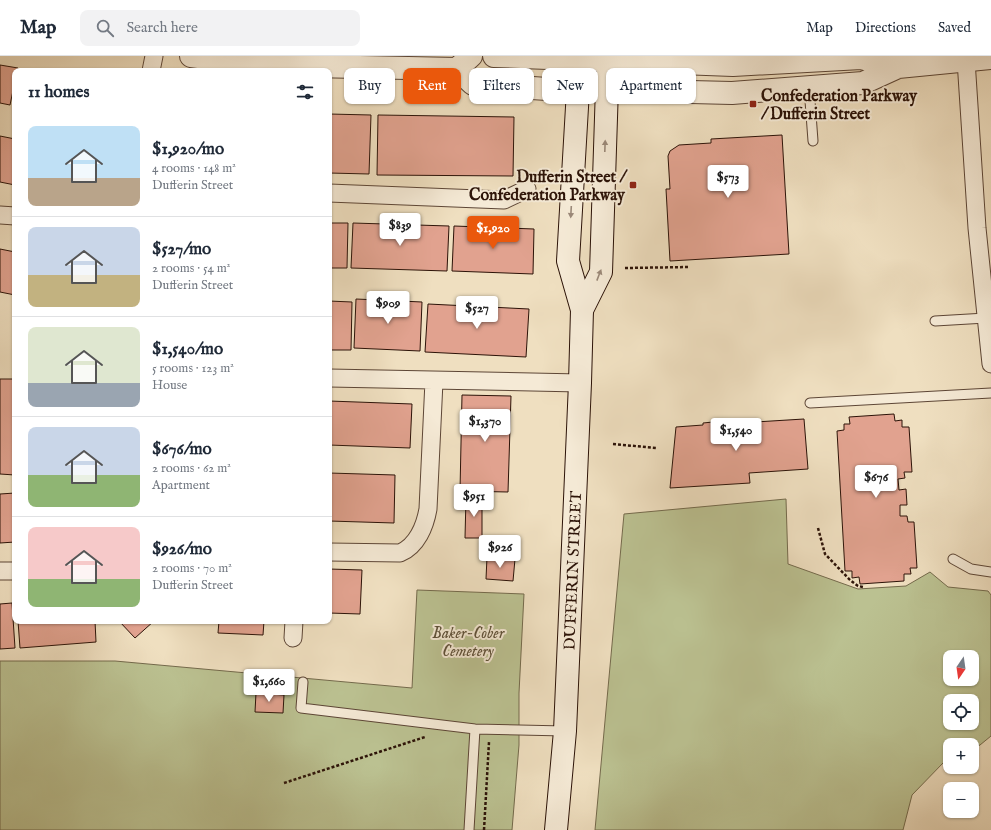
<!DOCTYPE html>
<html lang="en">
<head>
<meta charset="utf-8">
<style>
	:root { --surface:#fff; --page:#f2f2f3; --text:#1f2937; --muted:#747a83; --line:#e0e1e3; --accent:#ea580c }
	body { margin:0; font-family:"IM FELL English",serif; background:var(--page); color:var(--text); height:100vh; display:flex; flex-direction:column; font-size:15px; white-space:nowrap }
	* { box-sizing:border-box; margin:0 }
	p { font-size:13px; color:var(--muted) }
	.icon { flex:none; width:22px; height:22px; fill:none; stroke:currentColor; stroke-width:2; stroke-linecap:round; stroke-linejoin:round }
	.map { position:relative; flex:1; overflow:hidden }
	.details { position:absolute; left:12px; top:12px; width:320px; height:556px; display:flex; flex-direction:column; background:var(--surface); border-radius:8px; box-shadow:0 1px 3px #0004 }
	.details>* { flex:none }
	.guide { position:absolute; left:344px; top:12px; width:380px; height:36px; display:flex; gap:8px }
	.needle { width:26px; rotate:193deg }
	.buttons { position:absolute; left:943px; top:594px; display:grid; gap:8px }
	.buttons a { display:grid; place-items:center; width:36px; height:36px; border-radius:8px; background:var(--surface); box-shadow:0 1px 3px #0004; font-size:20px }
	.price { position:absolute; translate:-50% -34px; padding:0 9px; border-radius:4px; background:#fff; color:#222; font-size:13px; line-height:26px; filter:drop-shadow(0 1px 2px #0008) }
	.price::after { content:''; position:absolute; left:50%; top:24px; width:12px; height:9px; margin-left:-6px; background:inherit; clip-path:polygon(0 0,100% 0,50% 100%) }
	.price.on { background:var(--accent); color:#fff }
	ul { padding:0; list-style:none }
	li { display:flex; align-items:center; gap:12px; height:100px; padding:0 16px }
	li+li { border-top:1px solid var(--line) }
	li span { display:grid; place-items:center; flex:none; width:112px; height:80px; border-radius:8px; color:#555 }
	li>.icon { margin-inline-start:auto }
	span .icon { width:48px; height:48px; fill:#fffc; stroke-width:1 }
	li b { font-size:17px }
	h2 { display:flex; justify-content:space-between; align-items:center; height:48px; padding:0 16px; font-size:17px }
	.pill { padding:0 14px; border-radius:8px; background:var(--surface); box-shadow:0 1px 3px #0004; font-size:14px; line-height:36px }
	.pill.on { background:var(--accent); color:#fff }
	header { display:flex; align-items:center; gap:24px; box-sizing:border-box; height:56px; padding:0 20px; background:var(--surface); border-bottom:1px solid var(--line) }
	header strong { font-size:19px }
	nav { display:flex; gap:22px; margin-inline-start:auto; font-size:14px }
	.search { width:280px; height:36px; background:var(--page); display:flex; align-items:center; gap:10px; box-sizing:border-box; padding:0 14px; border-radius:8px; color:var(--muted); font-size:15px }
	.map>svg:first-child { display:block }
	.green { fill:#bbc191; stroke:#746a4c; fill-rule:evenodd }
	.building { fill:#e1a28f; stroke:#2c1308 }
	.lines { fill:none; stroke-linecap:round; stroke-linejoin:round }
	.service-casing { stroke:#5d4636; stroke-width:11 }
	.minor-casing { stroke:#5d4636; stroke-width:19 }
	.tertiary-casing { stroke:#5d4636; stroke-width:24 }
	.secondary-casing { stroke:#2c1308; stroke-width:24 }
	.path { stroke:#2c1308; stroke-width:2.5; stroke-dasharray:3 2; stroke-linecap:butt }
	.service { stroke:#f5ead6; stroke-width:9 }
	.minor { stroke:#f5ead6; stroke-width:17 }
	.tertiary { stroke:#f5ead6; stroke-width:22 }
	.secondary { stroke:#f5ead6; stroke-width:22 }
	.oneway { fill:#9b8979 }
	.poi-dot { fill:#8f2418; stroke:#f5ead6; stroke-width:1.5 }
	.labels { text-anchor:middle; stroke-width:4; stroke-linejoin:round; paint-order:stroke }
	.poi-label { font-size:16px; font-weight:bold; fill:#2c1308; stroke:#f5ead6; text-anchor:start }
	.street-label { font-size:16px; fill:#2c1308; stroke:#f5ead6 }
	.park-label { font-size:16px; font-style:italic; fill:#5e5038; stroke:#f5ead6 }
</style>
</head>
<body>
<header>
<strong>Map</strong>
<div class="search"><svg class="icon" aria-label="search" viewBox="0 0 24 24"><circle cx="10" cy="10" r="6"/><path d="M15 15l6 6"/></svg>Search here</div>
<nav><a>Map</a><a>Directions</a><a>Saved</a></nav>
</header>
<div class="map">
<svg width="991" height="774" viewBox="0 0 991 774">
	<rect width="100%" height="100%" fill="#efdfc0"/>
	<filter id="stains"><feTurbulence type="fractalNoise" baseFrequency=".005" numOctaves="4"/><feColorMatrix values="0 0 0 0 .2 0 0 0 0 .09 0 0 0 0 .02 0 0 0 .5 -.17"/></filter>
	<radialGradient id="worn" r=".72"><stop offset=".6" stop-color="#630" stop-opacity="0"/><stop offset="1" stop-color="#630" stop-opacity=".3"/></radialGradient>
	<!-- green -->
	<path class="green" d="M786,443L788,508L858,533L906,530L930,516L948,531L988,535L991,539V680L980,689L972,693V689H950V703L943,707L912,739L903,774H595L624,458ZM950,601H972V623H950ZM950,645H972V667H950Z
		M417,534L524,538L519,637V689L512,774H0V605H115L412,632Z"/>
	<!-- building -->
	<path class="building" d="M0,9L18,12L17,15H15V25L10,49L0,47Z
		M329,58L371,59L369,118L329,117Z
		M378,59L514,61L513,120L377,119Z
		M782,79L789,198L670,205L666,133H670L668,100L670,95L679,89L711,87V83Z
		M0,80L15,83V129L0,126Z
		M329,167H348L347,212H329Z
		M353,167L449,170L447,215L351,212Z
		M454,170L534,173L533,218L452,215Z
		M0,193L15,196V239L0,236Z
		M356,243L422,246L420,295L354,292Z
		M329,245L352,246L351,294H329Z
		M428,248L529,253L526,301L425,296Z
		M0,323H15V419L0,418Z
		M462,339L511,340L508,436L460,435Z
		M329,345L412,348L410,392L329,389Z
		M894,358L895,365L902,364V371H909L912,416H904L905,422L898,423L899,434L906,433L907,449H900V460H907L908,466H914L917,512H910L911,518H904V525L860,528L859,521L852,522V515H845L837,375L844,374V368H850L849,361Z
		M804,363L808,413L749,417L750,427L670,432L676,371L703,369V367L723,365V368Z
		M329,417L395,419L394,467L329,465Z
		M15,437V486L0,487V438Z
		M466,442H482V482H465Z
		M487,501L515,503L513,525L486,523Z
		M329,513L362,514L360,558L329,557Z
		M12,547L15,592L0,593V548Z
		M18,565H95L96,586L20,592Z
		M119,565H154L135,582Z
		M219,565H264L263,579L218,577Z
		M256,637L284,639L283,657L255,656Z"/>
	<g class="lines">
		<!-- service casing -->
		<g class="service-casing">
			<path id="service" d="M809,31L813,85
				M935,265L986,262
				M810,347L991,337
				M953,503L971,513L991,516
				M303,626L301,652L475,673L565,675
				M469,774L475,673"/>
		</g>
		<!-- minor casing -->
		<g class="minor-casing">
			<path id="minor" d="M966,4L977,172L991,308
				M151,15L154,0
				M329,137L504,144L527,133
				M0,159L15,160
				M329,322L580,327
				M329,496L400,497C417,490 425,470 428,453L434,325
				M0,515H15
				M293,582L294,565"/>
		</g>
		<!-- tertiary casing -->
		<g class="tertiary-casing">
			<path id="tertiary" d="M191,0L261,9L457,13L473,28L547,33L607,34L732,37L863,27L898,11L991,2
				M494,0L733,9L861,2L898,11
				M457,13L471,0"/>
		</g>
		<!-- secondary casing -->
		<g class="secondary-casing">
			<g id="secondary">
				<path d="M582,254L601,216L608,0"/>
				<path id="s1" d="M556,774L565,675L580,327L582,254L568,205L578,34L579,0"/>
			</g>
		</g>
		<!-- path -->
		<path class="path" d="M625,212L690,211
			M613,388L656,392
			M818,472L825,498L850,524L858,530L863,531
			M284,727L425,681
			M484,774L489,686"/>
		<!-- service -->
		<use href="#service" class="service"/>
		<!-- minor -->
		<use href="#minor" class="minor"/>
		<!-- tertiary -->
		<use href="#tertiary" class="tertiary"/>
		<!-- secondary -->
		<use href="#secondary" class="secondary"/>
	</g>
	<!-- one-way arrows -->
	<defs><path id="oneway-solid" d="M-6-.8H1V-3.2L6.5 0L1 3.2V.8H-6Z"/></defs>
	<g class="oneway">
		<use href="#oneway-solid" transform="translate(605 90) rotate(-88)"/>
		<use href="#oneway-solid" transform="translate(571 156) rotate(93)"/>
		<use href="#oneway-solid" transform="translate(599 219) rotate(-69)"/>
	</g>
	<!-- markers -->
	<g class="poi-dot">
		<rect x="749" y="44" width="8" height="8" rx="2"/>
		<rect x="629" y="125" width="8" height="8" rx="2"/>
	</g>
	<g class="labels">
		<!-- poi labels -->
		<g class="poi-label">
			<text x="761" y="45">Confederation Parkway<tspan x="761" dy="18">/ Dufferin Street</tspan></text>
			<text x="625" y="126" text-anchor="end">Dufferin Street /<tspan x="625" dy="18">Confederation Parkway</tspan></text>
		</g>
		<!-- street labels -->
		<g class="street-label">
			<text dy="6" stroke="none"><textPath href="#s1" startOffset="260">DUFFERIN STREET</textPath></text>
		</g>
		<!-- park labels -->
		<g class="park-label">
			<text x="468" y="582">Baker-Cober<tspan x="468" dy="18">Cemetery</tspan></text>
		</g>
	</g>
	<rect width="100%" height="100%" filter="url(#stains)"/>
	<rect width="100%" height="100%" fill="url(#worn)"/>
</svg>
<div class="buttons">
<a><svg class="needle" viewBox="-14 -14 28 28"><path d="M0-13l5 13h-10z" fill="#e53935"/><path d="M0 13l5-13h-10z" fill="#747a83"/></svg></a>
<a><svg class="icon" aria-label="locate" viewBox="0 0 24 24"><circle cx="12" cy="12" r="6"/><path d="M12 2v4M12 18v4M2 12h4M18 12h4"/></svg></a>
<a>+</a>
<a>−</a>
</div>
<b class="price" style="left:728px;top:143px">$573</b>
<b class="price" style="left:400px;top:191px">$839</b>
<b class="price on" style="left:493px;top:194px">$1,920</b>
<b class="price" style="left:388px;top:269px">$909</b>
<b class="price" style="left:477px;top:274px">$527</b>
<b class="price" style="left:485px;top:387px">$1,370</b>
<b class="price" style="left:736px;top:396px">$1,540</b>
<b class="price" style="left:876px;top:443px">$676</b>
<b class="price" style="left:474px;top:462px">$951</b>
<b class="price" style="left:500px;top:513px">$926</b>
<b class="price" style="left:269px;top:647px">$1,660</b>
<div class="guide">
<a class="pill">Buy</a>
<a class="pill on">Rent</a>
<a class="pill">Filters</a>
<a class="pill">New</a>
<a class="pill">Apartment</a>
</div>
<section class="details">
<h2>11 homes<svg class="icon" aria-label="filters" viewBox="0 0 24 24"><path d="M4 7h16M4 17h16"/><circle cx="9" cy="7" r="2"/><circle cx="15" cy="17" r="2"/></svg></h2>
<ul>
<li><span style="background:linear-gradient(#bfe0f5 65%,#b9a48a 0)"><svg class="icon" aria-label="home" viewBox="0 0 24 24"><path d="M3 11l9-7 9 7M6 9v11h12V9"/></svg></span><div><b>$1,920/mo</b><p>4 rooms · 148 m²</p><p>Dufferin Street</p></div></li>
<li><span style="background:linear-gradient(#c9d6e8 60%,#c2b280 0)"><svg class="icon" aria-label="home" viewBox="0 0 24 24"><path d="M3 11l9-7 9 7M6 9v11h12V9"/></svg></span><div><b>$527/mo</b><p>2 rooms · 54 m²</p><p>Dufferin Street</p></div></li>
<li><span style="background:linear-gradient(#dfe7d0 70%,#9aa5b1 0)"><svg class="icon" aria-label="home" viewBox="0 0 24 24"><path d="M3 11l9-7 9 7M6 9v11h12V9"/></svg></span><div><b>$1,540/mo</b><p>5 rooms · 123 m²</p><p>House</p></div></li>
<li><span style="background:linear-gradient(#c9d6e8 60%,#8fb573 0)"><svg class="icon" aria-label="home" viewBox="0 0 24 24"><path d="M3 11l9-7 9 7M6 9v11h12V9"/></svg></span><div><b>$676/mo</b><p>2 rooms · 62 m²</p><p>Apartment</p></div></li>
<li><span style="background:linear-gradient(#f6c9c9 65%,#8fb573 0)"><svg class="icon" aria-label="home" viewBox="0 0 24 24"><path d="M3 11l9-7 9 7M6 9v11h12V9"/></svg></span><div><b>$926/mo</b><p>2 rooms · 70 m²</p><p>Dufferin Street</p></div></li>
</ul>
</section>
</div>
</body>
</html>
